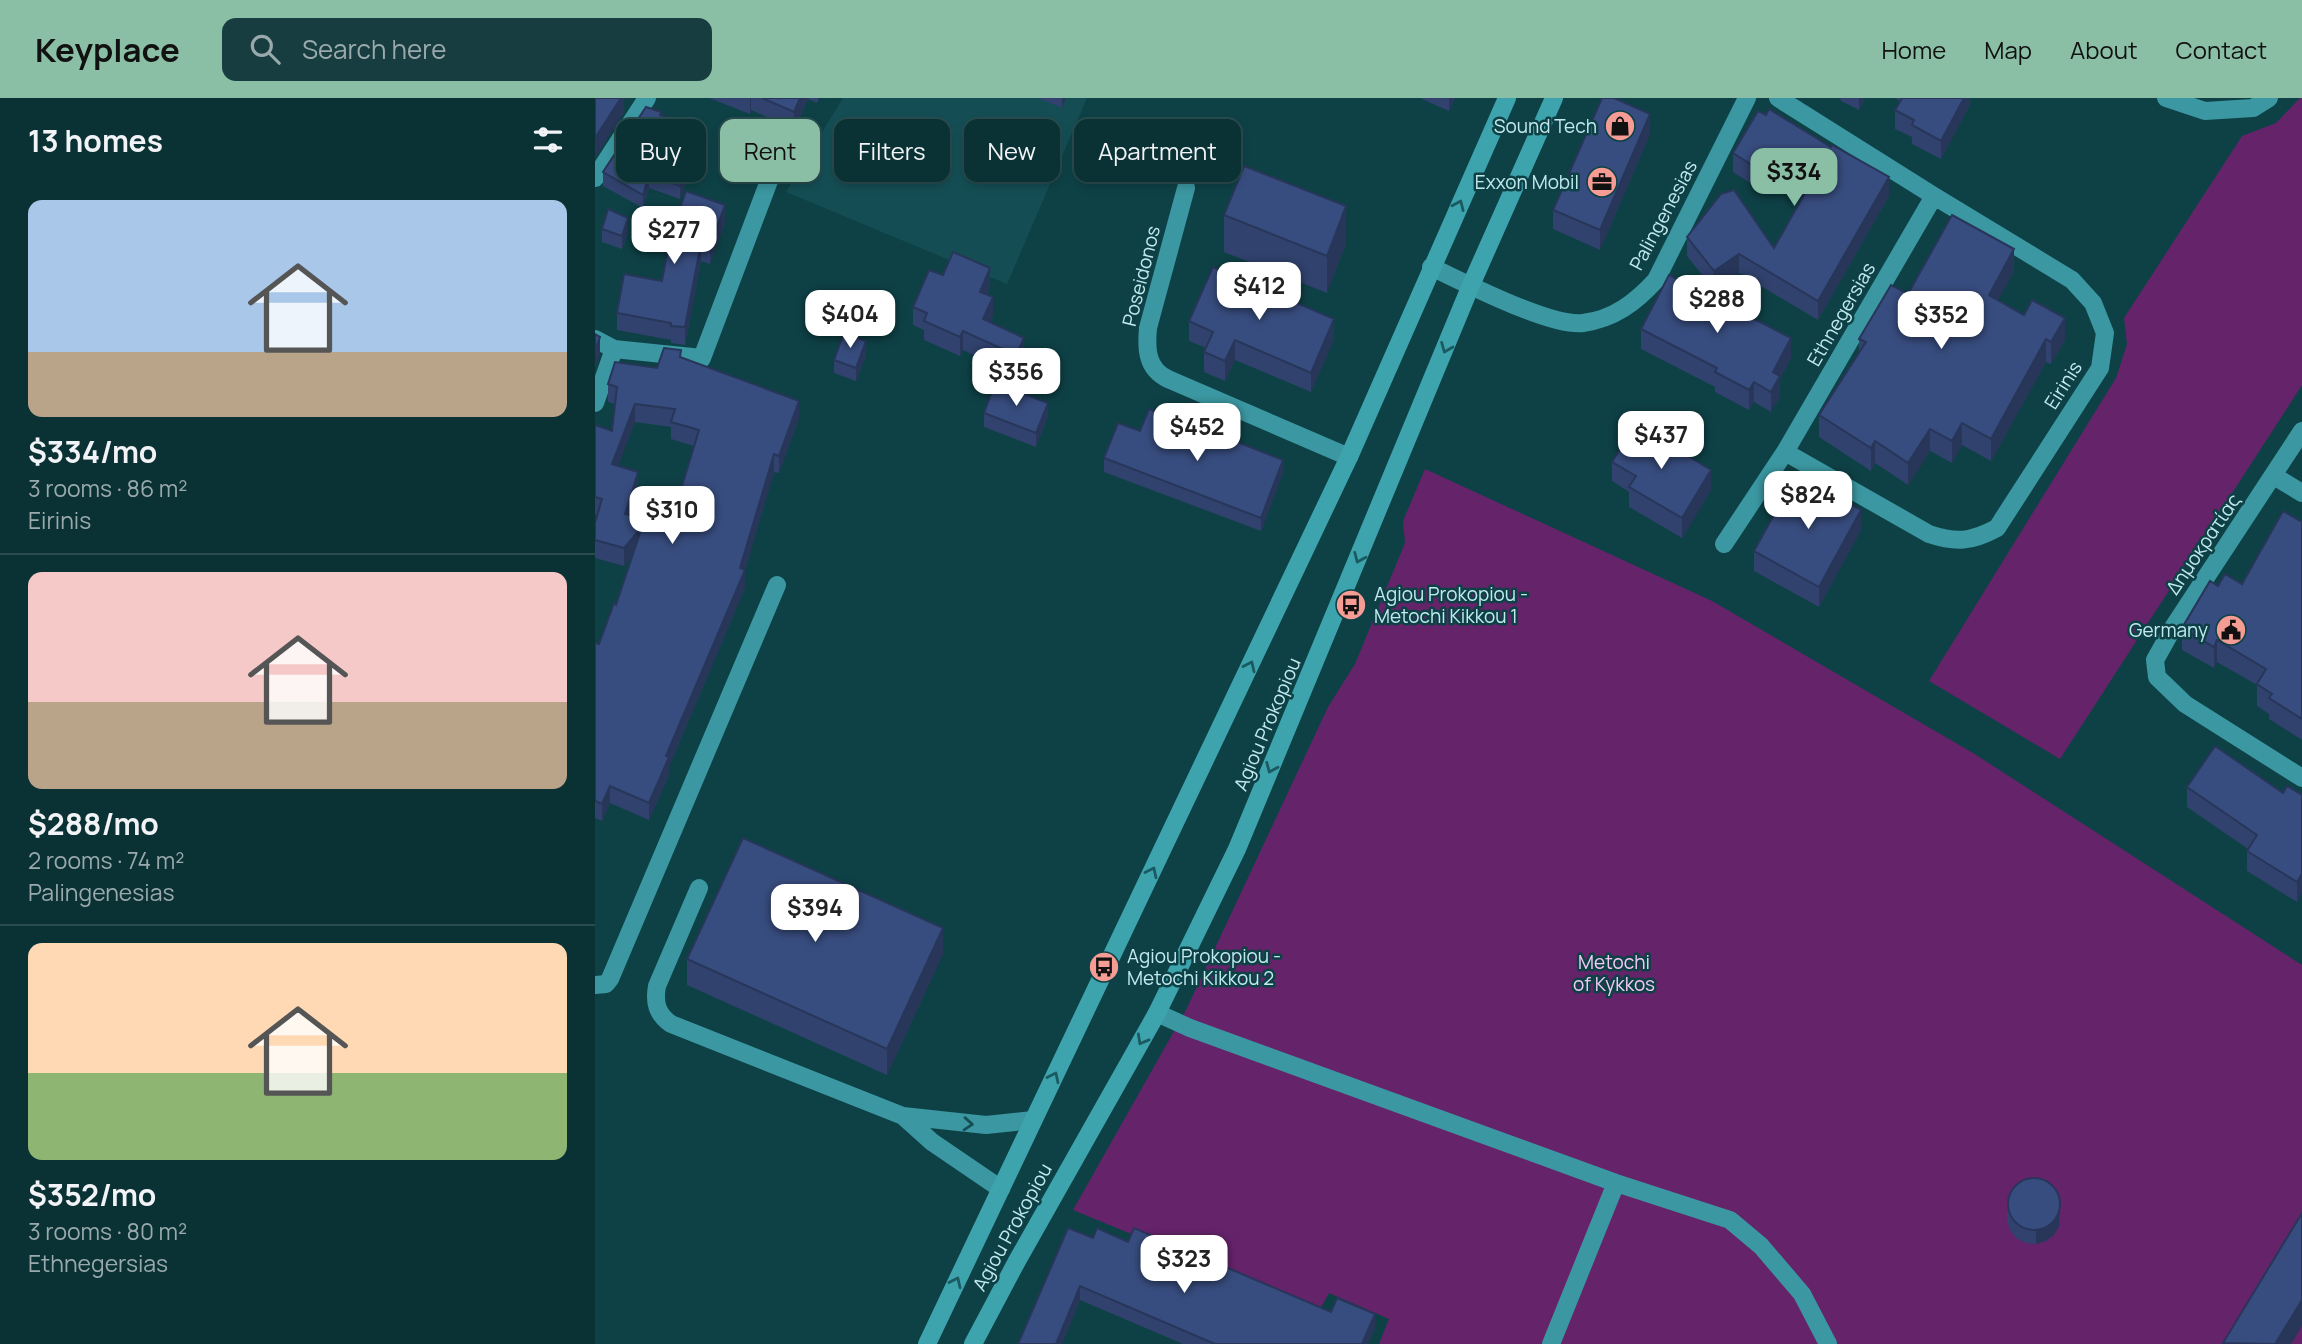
<!DOCTYPE html>
<html lang="en">
<head>
<meta charset="utf-8">
<style>
	:root { --surface:#0a3134; --page:#183d40; --text:#f1f3f6; --muted:#99a9ac; --line:#2a4c4f; --accent:#8abfa5 }
	body { margin:0; font-family:Manrope,sans-serif; background:var(--page); color:var(--text); height:100vh; display:flex; flex-direction:column; font-size:26px; white-space:nowrap }
	* { box-sizing:border-box; margin:0 }
	p { font-size:23px; color:var(--muted) }
	.icon { flex:none; width:38px; height:38px; fill:none; stroke:currentColor; stroke-width:2; stroke-linecap:round; stroke-linejoin:round }
	.map { position:relative; flex:1; overflow:hidden }
	.drawer { display:flex; flex-direction:column; background:var(--surface); width:595px }
	.drawer>* { flex:none }
	.banner { position:absolute; left:21px; top:21px; width:665px; height:63px; display:flex; gap:14px }
	.price { position:absolute; translate:-50% -60px; padding:0 16px; border-radius:14px; background:#fff; color:#222; font-size:23px; line-height:46px; filter:drop-shadow(0 2px 4px #0008) }
	.price::after { content:''; position:absolute; left:50%; top:42px; width:21px; height:16px; margin-left:-10px; background:inherit; clip-path:polygon(0 0,100% 0,50% 100%) }
	.price.active { background:var(--accent); color:#111 }
	ul { padding:0; list-style:none }
	li { display:grid; align-content:center; gap:14px; height:371px; padding:0 28px }
	li+li { border-top:2px solid var(--line) }
	li span { display:grid; place-items:center; height:217px; border-radius:14px; color:#555 }
	li>.icon { margin-inline-start:auto }
	span .icon { width:126px; height:126px; fill:#fffc; stroke-width:1 }
	li b { font-size:30px }
	h2 { display:flex; justify-content:space-between; align-items:center; height:84px; padding:0 28px; font-size:30px }
	.chip { padding:0 24px; border-radius:14px; background:var(--surface); box-shadow:0 4px 10px #0003,0 0 0 2px var(--line); font-size:24px; line-height:63px }
	.chip.active { background:var(--accent); color:#111 }
	header { display:flex; align-items:center; gap:42px; box-sizing:border-box; height:98px; padding:0 35px; background:var(--accent); color:#111 }
	header strong { font-size:33px }
	nav { display:flex; gap:38px; margin-inline-start:auto; font-size:24px }
	.search { width:490px; height:63px; background:var(--page); display:flex; align-items:center; gap:18px; box-sizing:border-box; padding:0 24px; border-radius:14px; color:var(--muted); font-size:26px }
	main { display:flex; flex:1; min-height:0 }
	.map>svg:first-child { display:block }
	.built { fill:#144e54 }
	.park { fill:#65236a }
	.lines { fill:none; stroke-linecap:round; stroke-linejoin:round }
	.minor { stroke:#3b97a1; stroke-width:18 }
	.major { stroke:#3da4ae; stroke-width:18 }
	.wall { fill:#30426d; fill-rule:evenodd }
	.shaded-wall { fill:#273659 }
	.building { fill:#384d7f; stroke:#273659; stroke-width:2; fill-rule:evenodd }
	.oneway { stroke:#1a5a60 }
	.oneway2 { stroke:#154e54 }
	.labels { text-anchor:middle; stroke-width:5; stroke-linejoin:round; paint-order:stroke }
	.poi-label { font-size:19px; fill:#c1eaef; stroke:#0e4146; text-anchor:end }
	.street-label { font-size:19px; fill:#c1eaef; stroke:#0e4146 }
	.park-label { font-size:19px; fill:#f4caf5; stroke:#0e4146 }
</style>
</head>
<body>
<header>
<strong>Keyplace</strong>
<div class="search"><svg class="icon" aria-label="search" viewBox="0 0 24 24"><circle cx="10" cy="10" r="6"/><path d="M15 15l6 6"/></svg>Search here</div>
<nav><a>Home</a><a>Map</a><a>About</a><a>Contact</a></nav>
</header>
<main>
<section class="drawer">
<h2>13 homes<svg class="icon" aria-label="filters" viewBox="0 0 24 24"><path d="M4 7h16M4 17h16"/><circle cx="9" cy="7" r="2"/><circle cx="15" cy="17" r="2"/></svg></h2>
<ul>
<li><span style="background:linear-gradient(#a9c7e8 70%,#b9a48a 0)"><svg class="icon" aria-label="home" viewBox="0 0 24 24"><path d="M3 11l9-7 9 7M6 9v11h12V9"/></svg></span><div><b>$334/mo</b><p>3 rooms · 86 m²</p><p>Eirinis</p></div></li>
<li><span style="background:linear-gradient(#f6c9c9 60%,#b9a48a 0)"><svg class="icon" aria-label="home" viewBox="0 0 24 24"><path d="M3 11l9-7 9 7M6 9v11h12V9"/></svg></span><div><b>$288/mo</b><p>2 rooms · 74 m²</p><p>Palingenesias</p></div></li>
<li><span style="background:linear-gradient(#ffd9b3 60%,#8fb573 0)"><svg class="icon" aria-label="home" viewBox="0 0 24 24"><path d="M3 11l9-7 9 7M6 9v11h12V9"/></svg></span><div><b>$352/mo</b><p>3 rooms · 80 m²</p><p>Ethnegersias</p></div></li>
</ul>
</section>
<div class="map">
<svg width="1707" height="1246" viewBox="0 0 1707 1246">
	<rect width="100%" height="100%" fill="#0e4146"/>
	<!-- built -->
	<path class="built" d="M248,0H492L412,186L191,94Z"/>
	<!-- park -->
	<path class="park" d="M1705,0H1707V287L1465,661L1334,583L1521,280L1532,246L1529,220L1647,38L1681,25Z
		M830,371L1117,503L1378,655L1707,867V1246H784L794,1221L734,1195L724,1213L478,1112L591,912L733,609L760,566L810,445L808,423Z"/>
	<g class="lines">
		<!-- minor -->
		<path class="minor" d="M1183,0L1339,98L1477,182L1498,205L1510,235L1505,270L1402,430C1376,444 1361,445 1334,436L1190,354
			M1571,0L1610,13L1658,10L1674,0
			M0,80L52,0
			M591,90L553,230C551,252 552,271 573,281L754,359
			M836,169C869,184 955,229 988,225C1019,221 1041,204 1061,182L1152,0
			M0,241L19,251L107,260L177,75
			M0,305L19,251
			M1707,333L1579,528L1560,562L1562,579L1590,606L1707,680
			M1679,378L1707,395
			M1129,446L1190,354L1339,98
			M104,790L62,888C59,905 62,916 76,926L308,1018L391,1027L438,1022
			M0,887L11,886L15,881L182,487
			M562,915L595,930L1021,1085L1135,1122L1166,1148L1207,1196L1233,1246
			M308,1018L337,1044L406,1091
			M956,1246L1021,1085"/>
		<!-- major -->
		<path class="major" d="M332,1246L754,359L912,0
			M378,1246L422,1163L562,915L642,751L876,187L959,0"/>
	</g>
	<!-- wall -->
	<path class="wall" d="M114,0H224L222,5L213,1L199,31L156,12L155,16Z
		M443,0H471L467,10Z
		M825,0H860L854,13Z
		M1245,0H1270L1264,12L1246,3Z
		M1300,0H1375V7L1346,61L1317,46V39L1300,31V12L1305,3Z
		M1163,13L1294,98L1223,222L1144,175L1119,192L1092,158V139L1179,150L1208,98L1165,73L1157,86L1138,74V55Z
		M66,18L104,44L85,101L54,90L48,110L8,88V74Z
		M1055,36L1005,152L958,131V112Z
		M130,107V125L115,166L106,163L90,247L76,245V242L22,232V215L67,183Z
		M629,117L751,145L732,195L629,154Z
		M7,131L33,133L27,151L7,144Z
		M1419,173L1403,202L1470,242L1456,266L1451,264L1396,363L1367,347L1357,365L1335,353L1313,387L1280,365L1276,373L1224,339V317L1264,254V241L1313,196Z
		M348,177L395,189L392,197L398,218L395,224L429,258L421,276L368,252L365,258L329,242V232L318,227V209Z
		M594,223L739,241L716,294L640,262L630,283L609,274V254L611,250L594,243Z
		M1046,231L1196,260L1185,281V298L1176,314L1159,304L1154,312L1120,294V289L1046,251Z
		M271,257L261,283L239,275V262Z
		M86,260L204,320L184,375L179,374L150,472V490L74,669V677L54,722L15,705L7,723L0,720V545L4,546L21,507L37,458L29,468L0,460V425L2,417L0,416V327L17,333L20,306L13,304V286L62,270ZM40,324L76,329V341L99,348L75,428L35,418L43,392L23,368Z
		M389,315L453,318L441,349L389,329Z
		M578,329L688,375L666,433L509,374V360L545,333Z
		M1017,364L1116,392L1087,440L1034,409V394L1017,383Z
		M1707,424V642L1674,621V616L1662,608V587L1622,564L1619,570L1587,552V530L1623,488L1647,486Z
		M1266,432L1224,509L1159,473V453Z
		M1592,689L1707,697V795L1702,804L1652,773V753L1653,751L1592,709Z
		M348,856L292,977L92,887V861Z
		M1412,1109L1465,1118L1464,1128L1459,1137L1451,1143L1441,1146L1431,1145L1421,1140L1415,1132L1412,1122Z
		M498,1140L533,1144L780,1230L773,1246H588L485,1202L467,1246Z"/>
	<!-- shaded-wall -->
	<path class="shaded-wall" d="M24,0H31L29,3V15L0,60V40Z
		M155,0H156V12L155,16Z
		M205,0H213L199,31V14Z
		M467,0H471L467,10Z
		M854,0H860L854,13Z
		M1264,0H1270L1264,12Z
		M1369,0H1375V7L1346,61V43Z
		M1055,16V36L1005,152V132Z
		M104,30V44L85,101V88Z
		M1165,54V73L1157,86V67Z
		M54,77V90L48,110V97Z
		M1294,79V98L1223,222V203Z
		M130,107V125L115,166V148Z
		M751,108V145L732,195V158Z
		M33,120V133L27,151V138Z
		M106,145V163L90,247V229Z
		M1419,151V173L1394,219V197Z
		M1144,156V175L1119,192V173Z
		M395,170V189L385,213V194Z
		M398,199V218L388,240V221Z
		M1470,220V242L1456,266V244Z
		M739,221V241L716,294V275Z
		M368,233V252L365,258V239Z
		M5,239V256L0,271V253Z
		M429,240V258L421,276V257Z
		M1196,240V260L1185,281V298L1176,314V294L1178,274Z
		M1451,241V264L1396,363V341Z
		M640,242V262L630,283V263Z
		M271,243V257L261,283V270Z
		M1159,284V304L1154,312V292Z
		M204,303V320L184,375V358Z
		M453,305V318L441,349V335Z
		M40,306V324L17,384V366Z
		M1367,325V347L1357,365V343Z
		M1335,331V353L1313,387V365Z
		M1280,343V365L1276,373V350Z
		M179,356V374L150,473V490L74,669V677L54,722V705L71,658L145,470Z
		M688,362V375L666,433V420Z
		M1116,372V392L1087,440V420Z
		M43,374V392L30,434V416Z
		M1266,412V432L1224,509V489Z
		M47,429V446L29,468V450Z
		M1622,542V564L1619,570V549Z
		M15,688V705L7,723V706Z
		M1707,776V795L1702,804V784Z
		M348,830V856L292,977V951Z
		M1465,1104L1464,1128L1459,1137L1451,1143L1441,1146V1133Z
		M485,1188V1202L467,1246H461Z
		M1707,1202V1228L1696,1246H1680Z
		M780,1216V1230L773,1246H767Z"/>
	<!-- building -->
	<path class="building" d="M0,0H26L0,40Z
		M167,0H205L199,14Z
		M1007,0H1019L1055,16L1005,132L958,112Z
		M1307,0H1369L1346,43L1317,27L1319,22L1300,12Z
		M51,9L66,14L65,17L104,30L85,88L54,77L48,97L8,74Z
		M1174,11L1236,49L1237,47L1294,79L1223,203L1144,156L1119,173L1092,139L1126,96L1139,92L1179,150L1216,84L1165,54L1157,67L1138,55L1163,13L1171,17Z
		M649,68L751,108L732,158L629,117Z
		M91,93L130,107L115,148L106,145L90,229L76,228V225L22,215L29,176L67,183L75,139Z
		M13,111L33,120L27,138L7,131Z
		M1357,117L1419,151L1394,197L1429,217L1437,202L1470,220L1456,244L1451,241L1396,341L1367,325L1357,343L1335,331L1313,365L1280,343L1276,350L1224,317L1271,244L1264,241L1296,187L1313,196Z
		M358,154L395,170L385,194L398,199L388,221L429,240L421,257L368,233L365,239L329,223L332,215L318,209L334,172L348,177Z
		M618,169L739,221L716,275L640,242L630,263L609,254L618,234L594,223Z
		M1074,177L1196,240L1178,274L1185,278L1176,294L1159,284L1154,292L1120,274L1122,270L1046,231Z
		M249,235L271,243L261,270L239,262Z
		M0,236L5,239L0,253Z
		M69,250L86,252L85,259L204,303L184,358L179,356L145,470L150,472L71,658L74,659L54,705L15,688L7,706L0,703V545L4,546L19,505L21,507L47,429L29,450L0,442V425L7,401L0,399V327L17,333L22,289L13,286L20,264L62,270ZM40,306L80,311L76,324L104,332L75,428L30,416L43,374L17,366Z
		M400,285L453,305L441,335L389,315Z
		M554,311L578,320L575,328L633,351L637,342L688,362L666,420L509,360L523,325L545,333Z
		M1040,326L1116,372L1087,420L1034,389L1041,378L1017,364Z
		M1201,377L1266,412L1224,489L1159,453Z
		M1688,413L1707,424V621L1674,600L1677,596L1662,586L1671,571L1622,542L1619,549L1587,530L1615,483L1623,488L1630,476L1647,486Z
		M1620,648L1688,695L1692,688L1707,697V776L1702,784L1652,753L1662,737L1592,689Z
		M148,740L348,830L292,951L92,861Z
		M1413 1106a26 26 0 1 1 52 0a26 26 0 1 1-52 0Z
		M1707,1115V1202L1680,1246L1628,1245Z
		M473,1130L498,1140L502,1130L533,1144L539,1130L736,1214L742,1200L780,1216L767,1246H620L485,1188L461,1246H423Z"/>
	<!-- one-way arrows -->
	<defs><path id="oneway-chevron" d="M-2-3.5L2.5 0L-2 3.5" fill="none" stroke-width="1.6" stroke-linecap="round" stroke-linejoin="round" transform="scale(1.75)"/></defs>
	<g class="oneway">
		<use href="#oneway-chevron" transform="translate(864 107) rotate(-66)"/>
		<use href="#oneway-chevron" transform="translate(851 250) rotate(112)"/>
		<use href="#oneway-chevron" transform="translate(764 460) rotate(113)"/>
		<use href="#oneway-chevron" transform="translate(655 568) rotate(-65)"/>
		<use href="#oneway-chevron" transform="translate(676 670) rotate(113)"/>
		<use href="#oneway-chevron" transform="translate(557 774) rotate(-64)"/>
		<use href="#oneway-chevron" transform="translate(547 942) rotate(119)"/>
		<use href="#oneway-chevron" transform="translate(459 979) rotate(-64)"/>
		<use href="#oneway-chevron" transform="translate(361 1184) rotate(-65)"/>
	</g>
	<use class="oneway2" href="#oneway-chevron" transform="translate(373 1026) rotate(4)"/>
	<!-- icons -->
	<defs>
		<g id="shop-disc" transform="scale(1.575)"><circle r="9.5" fill="#f59c94" stroke="#0e4146"/><path d="M-5-2.5h2.3a2.7 3.5 0 0 1 5.4 0H5L5.5 6h-11ZM-1.5-2.5h3a1.5 2.3 0 0 0-3 0Z" fill="#111"/></g>
		<g id="office-disc" transform="scale(1.575)"><circle r="9.5" fill="#f59c94" stroke="#0e4146"/><path d="M-6-3h4V-5.5h4V-3h4V5H-6ZM-1-4.5V-3h2v-1.5ZM-6 0V1H6V0Z" fill="#111"/></g>
		<g id="bus-disc" transform="scale(1.575)"><circle r="9.5" fill="#f59c94" stroke="#0e4146"/><path d="M-5-6H5V4H4V6H2V4H-2V6H-4V4H-5ZM-3.5-4V0h7V-4ZM-3.5 1.2v1.5H-2V1.2ZM2 1.2v1.5H3.5V1.2Z" fill="#111"/></g>
		<g id="civic-disc" transform="scale(1.575)"><circle r="9.5" fill="#f59c94" stroke="#0e4146"/><path d="M-.6-6.5H3V-4.5H.6V-3L4-1V1h2V6H-6V1h2V-1L-.6-3ZM-1.2 2.5V6h2.4V2.5Z" fill="#111"/></g>
	</defs>
	<g fill-rule="evenodd">
		<use href="#shop-disc" x="1025" y="28"/>
		<use href="#office-disc" x="1007" y="84"/>
		<use href="#bus-disc" x="756" y="507"/>
		<use href="#civic-disc" x="1636" y="532"/>
		<use href="#bus-disc" x="509" y="869"/>
	</g>
	<g class="labels">
		<!-- poi labels -->
		<g class="poi-label">
			<text x="1002" y="35">Sound Tech</text>
			<text x="984" y="91">Exxon Mobil</text>
			<text x="779" y="503" text-anchor="start">Agiou Prokopiou -<tspan x="779" dy="22">Metochi Kikkou 1</tspan></text>
			<text x="1613" y="539">Germany</text>
			<text x="532" y="865" text-anchor="start">Agiou Prokopiou -<tspan x="532" dy="22">Metochi Kikkou 2</tspan></text>
		</g>
		<!-- street labels -->
		<g class="street-label">
			<text transform="translate(1068 117) rotate(-62)" y="7">Palingenesias</text>
			<text transform="translate(546 178) rotate(-76)" y="7">Poseidonos</text>
			<text transform="translate(1246 216) rotate(-60)" y="7">Ethnegersias</text>
			<text transform="translate(1468 287) rotate(-58)" y="7">Eirinis</text>
			<text transform="translate(1608 446) rotate(-56)" y="7">Δημοκρατίας</text>
			<text transform="translate(672 626) rotate(-67)" y="7">Agiou Prokopiou</text>
			<text transform="translate(417 1129) rotate(-61)" y="7">Agiou Prokopiou</text>
		</g>
		<!-- park labels -->
		<g class="park-label">
			<text x="1019" y="871">Metochi<tspan x="1019" dy="22">of Kykkos</tspan></text>
		</g>
	</g>
</svg>
<b class="price active" style="left:1199px;top:110px">$334</b>
<b class="price" style="left:79px;top:168px">$277</b>
<b class="price" style="left:664px;top:224px">$412</b>
<b class="price" style="left:1122px;top:237px">$288</b>
<b class="price" style="left:255px;top:252px">$404</b>
<b class="price" style="left:1346px;top:253px">$352</b>
<b class="price" style="left:421px;top:310px">$356</b>
<b class="price" style="left:602px;top:365px">$452</b>
<b class="price" style="left:1066px;top:373px">$437</b>
<b class="price" style="left:1213px;top:433px">$824</b>
<b class="price" style="left:77px;top:448px">$310</b>
<b class="price" style="left:220px;top:846px">$394</b>
<b class="price" style="left:589px;top:1197px">$323</b>
<div class="banner">
<a class="chip">Buy</a>
<a class="chip active">Rent</a>
<a class="chip">Filters</a>
<a class="chip">New</a>
<a class="chip">Apartment</a>
</div>
</div>
</main>
</body>
</html>
